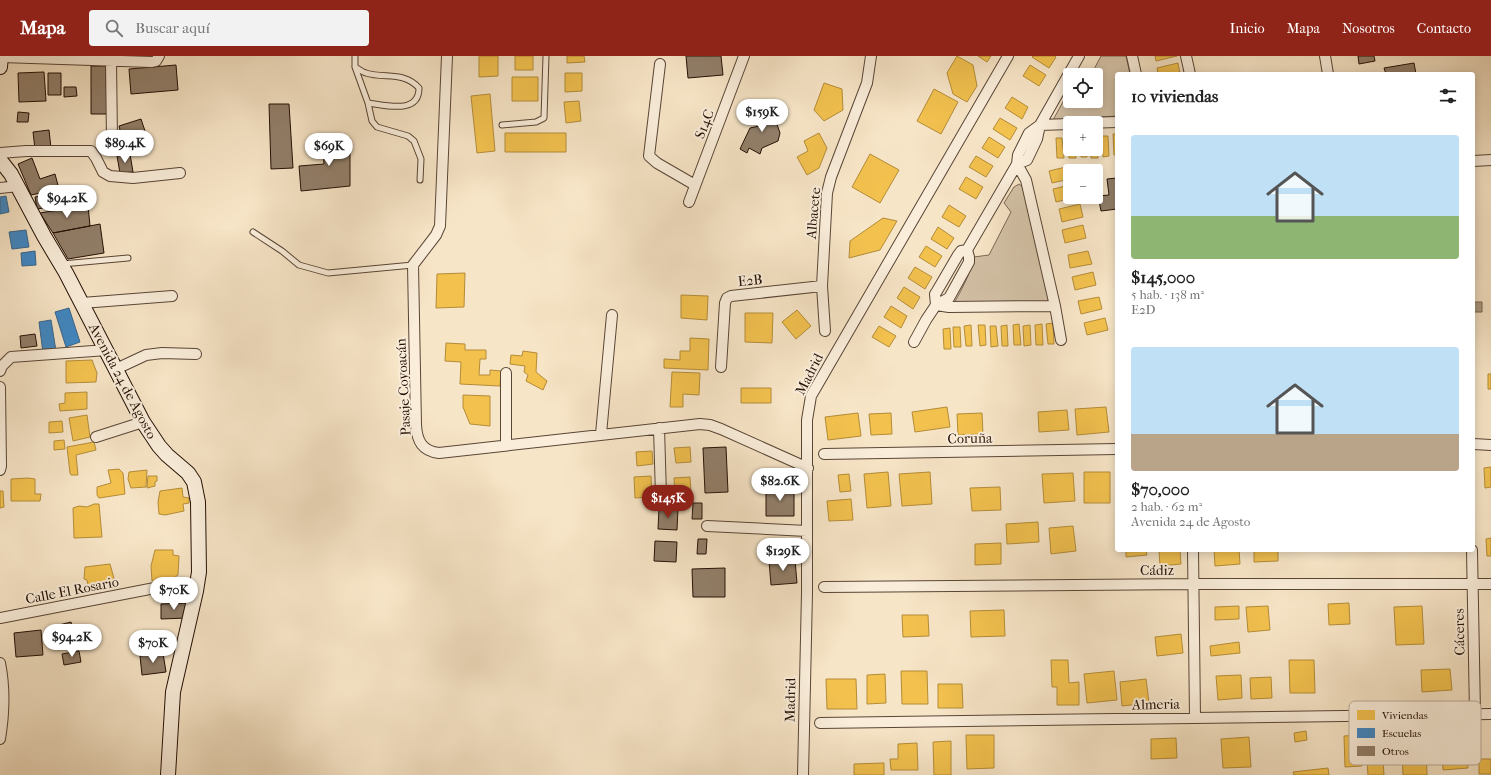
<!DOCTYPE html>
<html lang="es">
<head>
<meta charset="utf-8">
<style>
	:root { --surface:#fff; --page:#f2f2f2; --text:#222; --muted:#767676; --accent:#8f2418 }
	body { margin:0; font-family:"IM FELL French Canon",serif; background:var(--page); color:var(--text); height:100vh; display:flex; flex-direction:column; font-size:15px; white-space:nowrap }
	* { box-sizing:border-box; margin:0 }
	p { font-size:13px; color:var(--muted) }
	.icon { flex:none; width:22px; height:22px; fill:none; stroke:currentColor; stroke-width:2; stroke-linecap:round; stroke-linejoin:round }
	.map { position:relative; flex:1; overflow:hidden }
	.details { position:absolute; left:1115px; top:16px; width:360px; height:480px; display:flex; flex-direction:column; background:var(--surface); border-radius:4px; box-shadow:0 2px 10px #0003 }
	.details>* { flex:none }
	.controls { position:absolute; left:1063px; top:12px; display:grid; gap:8px }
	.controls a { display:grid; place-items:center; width:40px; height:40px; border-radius:4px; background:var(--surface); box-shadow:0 2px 10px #0003; font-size:20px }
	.price { position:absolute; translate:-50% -34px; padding:0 9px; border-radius:14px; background:#fff; color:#222; font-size:13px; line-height:26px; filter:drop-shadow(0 1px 2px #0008) }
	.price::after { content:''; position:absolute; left:50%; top:24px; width:12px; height:9px; margin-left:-6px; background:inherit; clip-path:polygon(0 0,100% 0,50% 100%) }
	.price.on { background:var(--accent); color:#fff }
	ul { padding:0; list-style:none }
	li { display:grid; align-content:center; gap:8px; height:212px; padding:0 16px }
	li span { display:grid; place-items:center; height:124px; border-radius:4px; color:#555 }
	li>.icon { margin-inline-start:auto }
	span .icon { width:72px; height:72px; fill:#fffc; stroke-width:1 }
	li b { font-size:17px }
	h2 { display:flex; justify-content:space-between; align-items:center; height:48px; padding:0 16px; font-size:17px }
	header { display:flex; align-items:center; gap:24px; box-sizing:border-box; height:56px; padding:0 20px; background:var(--accent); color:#fff }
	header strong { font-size:19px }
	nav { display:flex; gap:22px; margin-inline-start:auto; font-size:14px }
	.search { width:280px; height:36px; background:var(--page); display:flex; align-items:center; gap:10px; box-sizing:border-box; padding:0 14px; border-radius:4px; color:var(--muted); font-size:15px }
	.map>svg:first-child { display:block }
	.green { fill:#d3c1a6; stroke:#7c6856 }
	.water { fill:#af9d85; stroke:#776552 }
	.homes { fill:#f2c14e; stroke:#b48c38 }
	.schools { fill:#3f88c5; stroke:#37648c }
	.building { fill:#927f6a; stroke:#241006 }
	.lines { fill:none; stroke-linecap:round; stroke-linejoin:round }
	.lane-casing { stroke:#594536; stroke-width:7 }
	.street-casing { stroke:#594536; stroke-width:12 }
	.secondary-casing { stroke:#241006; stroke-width:16 }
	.lane { stroke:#faeedb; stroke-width:5 }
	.street { stroke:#faeedb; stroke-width:10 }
	.secondary { stroke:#faeedb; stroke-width:14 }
	.labels { text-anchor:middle; stroke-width:4; stroke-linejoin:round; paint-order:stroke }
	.street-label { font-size:14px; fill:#241006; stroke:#faeedb }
	.key { fill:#faeedb; stroke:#baab9b; stroke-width:1 }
	.key-label { font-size:11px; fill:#241006 }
</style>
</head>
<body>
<header>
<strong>Mapa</strong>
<div class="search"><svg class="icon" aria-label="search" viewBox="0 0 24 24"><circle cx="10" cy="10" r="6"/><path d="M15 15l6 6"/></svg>Buscar aquí</div>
<nav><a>Inicio</a><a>Mapa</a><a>Nosotros</a><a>Contacto</a></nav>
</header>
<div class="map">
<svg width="1491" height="719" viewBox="0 0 1491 719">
	<rect width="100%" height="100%" fill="#f7e5c7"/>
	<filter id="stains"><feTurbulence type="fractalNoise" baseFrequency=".005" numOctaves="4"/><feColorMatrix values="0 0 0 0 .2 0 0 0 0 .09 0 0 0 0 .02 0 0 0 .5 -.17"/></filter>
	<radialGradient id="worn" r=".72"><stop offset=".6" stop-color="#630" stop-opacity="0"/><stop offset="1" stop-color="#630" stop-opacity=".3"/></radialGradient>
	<!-- green -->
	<path class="green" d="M1101,0H1126L1130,18H1117V60L1053,64L1070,33V45H1096V19H1091Z
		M1019,128L1024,132L1050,249L951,253C960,236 970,220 974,201L989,199L1011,156L1004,147L1014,131Z"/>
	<!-- water -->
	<path class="water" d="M1473,246H1482V256H1473Z"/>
	<!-- homes -->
	<path class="homes" d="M479,0H498V20L479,21Z
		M515,0H533V14H515Z
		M567,0H584L585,6L567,7Z
		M957,0L973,9L977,30L967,46L953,38L947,17Z
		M978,0H991L987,6Z
		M1033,0H1055L1056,1L1049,12L1032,1Z
		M1155,0H1177L1156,5Z
		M1178,7L1180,18H1158L1157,12Z
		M1030,9L1046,19L1039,30L1023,20Z
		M565,17H582V35L565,36Z
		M512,21H538V45H512Z
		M824,27L842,33L843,54L824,65L814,54Z
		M934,33L958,46L941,78L917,65Z
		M490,38L495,95L477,97L471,40Z
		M1012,41L1028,51L1022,63L1005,52Z
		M579,45L581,65L566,67L564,46Z
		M1000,62L1017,72L1010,84L993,73Z
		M505,77H566V96H505Z
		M819,77L827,92L819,112L807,119L797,101L808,95L804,85Z
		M1113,78H1117V99H1114Z
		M1102,80H1108L1109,100L1103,101Z
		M989,81L1005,91L998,102L982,92Z
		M1096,81L1098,102H1091L1090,93H1096Z
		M1056,82H1062L1064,102H1057Z
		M1068,82H1070V93H1075L1076,102H1069Z
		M1080,93H1087V101H1081Z
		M870,98L899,114L880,147L852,131Z
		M976,100L993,110L986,121L969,111Z
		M1070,110V123L1052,127L1049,115Z
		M966,121L983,131L976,143L959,133Z
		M1070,129V141H1076L1056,146L1053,133Z
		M1080,148L1083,161L1062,166L1059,153Z
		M949,149L966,160L959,171L942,161Z
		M883,162L897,165L880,194L849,202L850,185Z
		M1083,169L1086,182L1065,187L1062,174Z
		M938,171L954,182L947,193L931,183Z
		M926,190L942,200L935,211L919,201Z
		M1088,195L1092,208L1070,212L1068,199Z
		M915,211L932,221L925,233L908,222Z
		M1093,216L1096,229L1075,234L1072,221Z
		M465,217L464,251L436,252L437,218Z
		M904,231L920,241L913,253L897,242Z
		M681,239L708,240L707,264L681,262Z
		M1099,241L1102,253L1081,258L1078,245Z
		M891,250L907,260L901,272L884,261Z
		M797,254L811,270L796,283L782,266Z
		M745,257H773L772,287L745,286Z
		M1105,262L1108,274L1087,279L1084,267Z
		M1053,267L1054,288H1048L1046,268Z
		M1019,268L1021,289H1014L1013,269Z
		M1042,268L1043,289H1036L1035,269Z
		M971,269L972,290H966L964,270Z
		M978,269H985L986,289L980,290Z
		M1007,269L1008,290H1002L1001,270Z
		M1030,269L1031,289L1024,290L1023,270Z
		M879,270L896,280L889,291L872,281Z
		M990,270H996L998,290L991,291Z
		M953,271H960L961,291H954Z
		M950,272L951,293H944L943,273Z
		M690,282L709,283L708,314L664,312V303L680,304V295H690Z
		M446,287L465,288V294H486V303H480L479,319H490V314L501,315L500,330L460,328L461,306L445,305Z
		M523,295L537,297L536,316L547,325L543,334L526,325L528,319L524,316L525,310L510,308L511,299L522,300Z
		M92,304L97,317L96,326L66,327V305Z
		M672,316L700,317L699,339L683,338V351H670Z
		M1488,318H1491V333H1488Z
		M741,332H771V347H741Z
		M87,336V353L60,355L59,348L65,347V337Z
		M463,339L490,340V370L470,368L463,351Z
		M947,351L950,371L915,376L912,356Z
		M1106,351L1109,376L1077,379L1075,353Z
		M1067,354L1069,374L1039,376L1038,356Z
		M858,357L861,380L828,384L825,361Z
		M891,357L892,378L871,379L869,358Z
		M982,357L983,378L958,379L957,358Z
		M87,359L90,381L73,385L69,362Z
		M62,365L63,376L49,377V366Z
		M64,384L65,393L54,394V385Z
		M94,386L96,394L76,399L78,419H71L70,417L67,391Z
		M690,391L691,406L676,407L674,392Z
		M652,395L653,408L637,410L636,396Z
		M1491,411V431L1485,432L1484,412Z
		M119,413L123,417L125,438L99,442L97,439V431L111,427L108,414Z
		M147,414L146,431L131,432L128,423L129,416Z
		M888,416L891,450L867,452L864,418Z
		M930,416L932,448L902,450L899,418Z
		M1084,416H1110V447H1084Z
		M1073,417L1075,445L1044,447L1042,418Z
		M849,418L851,435L840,436L838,419Z
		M148,420H157V425L155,426V430L147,432Z
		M651,420L652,441L635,442L634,421Z
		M690,421L691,437H675L674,422Z
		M28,422L35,423V438H41L40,445H11V423Z
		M1000,431L1001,454L972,455L970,432Z
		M182,432L183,441L189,442V447L183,448L184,455L165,459L159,458L158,446L160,435Z
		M0,435H3L4,451L0,452Z
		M851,443L853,464L829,465L827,445Z
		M94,448H99L102,481L74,482L73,452L79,450L87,451Z
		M1038,466L1039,486L1007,488L1006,468Z
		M1073,470L1076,495L1051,498L1049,472Z
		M1491,482V500H1487L1486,483Z
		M1001,487V508L975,509V488Z
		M155,494H173V499L179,500L178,519L176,520L175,526L152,525L151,510Z
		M1126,494H1146L1147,499L1126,501Z
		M1159,494H1180L1181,508L1160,510Z
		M1214,494H1239L1240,508L1215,510Z
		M1254,494H1278V505L1254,506Z
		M110,508L115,526L98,530H88L87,524L84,523L85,511Z
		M1349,547L1350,568L1329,569L1328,548Z
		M1239,550V563L1215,564V551Z
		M1268,550L1270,574L1248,576L1246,551Z
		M1422,550L1424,588L1396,589L1394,551Z
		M1004,554L1005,580L971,581L970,555Z
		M902,559H928L929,580L903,581Z
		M1181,578L1183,597L1157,600L1155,581Z
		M1239,586L1240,597L1211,600L1210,590Z
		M1051,604H1068L1069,627L1079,626V649H1057V631H1052Z
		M1289,604H1314L1315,637H1290Z
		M1450,613L1452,634L1422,636L1421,614Z
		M901,615H927L928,648H902Z
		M1114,615L1117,644L1087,647L1084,618Z
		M885,618L886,647L867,648V619Z
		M1241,619L1242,642L1218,644L1216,620Z
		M1271,621L1272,642L1251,643L1250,622Z
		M826,623H856L857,653H827Z
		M1146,623L1149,647L1122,650L1120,626Z
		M938,628H962L963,652H938Z
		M1306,675L1307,684L1295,686L1294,677Z
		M966,679H994V712L967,713Z
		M1360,679L1362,710L1345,711L1344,680Z
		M1249,681L1251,711L1223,712L1221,683Z
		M1176,682L1177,702L1151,703V683Z
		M1466,682L1468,712L1443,714L1441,684Z
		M951,685V719H934L933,686Z
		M917,687L918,714H891L890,703H898V688Z
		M1426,695L1427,719H1403L1402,696Z
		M1479,703H1491V718H1479Z
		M1383,704L1384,719H1368L1367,705Z
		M884,707V719H854V708Z
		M1328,712L1329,719H1294L1293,716Z"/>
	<!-- schools -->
	<path class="schools" d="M6,140L9,156L0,158V141Z
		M26,174L29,191L12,193L9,176Z
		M35,195L36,209L22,210L21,197Z
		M69,252L80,286L66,291L55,256Z
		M51,264L56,295L43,297L39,266Z"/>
	<!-- building -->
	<path class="building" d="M686,0H721L723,19L688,22Z
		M1358,0H1374L1375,5L1359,8Z
		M1414,7L1416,18H1386L1384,12Z
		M176,9L178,34L131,38L129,13Z
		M91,10H106L107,58H91Z
		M44,16L46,45L19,46L18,17Z
		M48,17H61V39H48Z
		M64,31H76L77,40L64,41Z
		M269,48H289L293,112L271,113Z
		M760,52L773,57L780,77L778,85L762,92L760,98L749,92L747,97L740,93L750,72L764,69L757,63Z
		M18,56L29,57L28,66H17Z
		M141,63L145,75L122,82L119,70Z
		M49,74L51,92L35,93L33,76Z
		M322,82H350V130L301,135L299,110L324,108Z
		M130,98L133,116L120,117L117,100Z
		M32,102L40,123L55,118L59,133L31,139L18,108Z
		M1117,122V153L1101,155L1098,140L1109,139L1107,123Z
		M90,132L92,144L37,153L35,141Z
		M88,149L90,170L53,177L40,157Z
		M100,168L104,197L68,203L53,177Z
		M35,278L37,290L21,292L20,280Z
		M726,391L728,436L705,437L703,392Z
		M766,433H794V460H766Z
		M693,447H702V463H692Z
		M659,452L678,453L677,474L658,473Z
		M698,483H707L706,498H697Z
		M655,485L677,486L676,506L654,505Z
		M795,504L797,527L771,529L769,505Z
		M725,512V541H693L692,513Z
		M187,547V562L161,563V548Z
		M71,566L75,583L63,586L59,569Z
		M41,574L43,599L16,601L14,577Z
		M79,595L81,606L64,609L62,598Z
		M163,597L166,616L142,619L140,600Z"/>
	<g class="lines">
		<!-- lane casing -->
		<g class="lane-casing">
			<path id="lane" d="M355,11C359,13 362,16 366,17C385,23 404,15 419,32C419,59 385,49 368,47L355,11V0
				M368,47L372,65L377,71L408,80L414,85L421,103L420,124
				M502,69L536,66L544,62L546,0
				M253,176L282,195L299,209L328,217L413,209
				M62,208L128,202"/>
		</g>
		<!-- street casing -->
		<g class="street-casing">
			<path id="street" d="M447,0L440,170L436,179L413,209L416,369C417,385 422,395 439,397L700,368L710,369L721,373L808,412
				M1132,0L1136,18
				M1186,0L1190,18
				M1325,0L1328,18
				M1,1L152,6L156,5L159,0
				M111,5L112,84
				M660,8L649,100L657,107L695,129
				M1086,67L1117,66
				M0,97L26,95H91L96,102L103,116L110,120L133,122L180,117
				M1473,105L1491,104
				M1017,108L1026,124L1055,250L1061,284
				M1017,108L1027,104L1037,83L1040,69L1079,0
				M0,132L18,130
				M689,146L744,0
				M82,247L172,240
				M936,249L935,238L937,235L958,199L961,195L967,194L1017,108L1018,99L1029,77L1040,69L1070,68
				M936,249L949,251L1055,250
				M825,275L822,230L827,137L831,121L867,27L871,0
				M914,286L926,264L936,249L949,242L969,206V201L967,194
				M721,311L725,247L727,242L731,240L822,230
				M116,313L146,299L162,297L196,298
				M0,315L2,310L11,301L107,294
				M0,331L1,410L0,414
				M659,372L661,440
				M601,378L612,259
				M96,381L143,366
				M1473,388L1491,389
				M506,389V317
				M824,398L1117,393
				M707,470L807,475
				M1193,494L1195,662
				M1472,494L1475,658
				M824,531L1194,528H1491
				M0,562L165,530H177L196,535
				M0,607C5,632 4,659 0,683
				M820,667L1491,658
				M803,719L807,536V364L811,340L1008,0"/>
		</g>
		<!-- secondary casing -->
		<g class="secondary-casing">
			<path id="secondary" d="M0,11L1,0
				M0,104L11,118L44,180L66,217L143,366L159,390L167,399L188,417L194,426L198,446L199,516L196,535L173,636L168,719"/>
		</g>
		<!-- lane -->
		<use href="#lane" class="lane"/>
		<!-- street -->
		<use href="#street" class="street"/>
		<!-- secondary -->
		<use href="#secondary" class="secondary"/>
	</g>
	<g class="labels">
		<!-- street labels -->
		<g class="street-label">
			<text transform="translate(704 68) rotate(-69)" y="5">S14C</text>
			<text transform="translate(813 157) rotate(-85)" y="5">Albacete</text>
			<text transform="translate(750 224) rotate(-6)" y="5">E2B</text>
			<text transform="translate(809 318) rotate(-63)" y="5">Madrid</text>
			<text transform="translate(123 325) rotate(62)" y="5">Avenida 24 de Agosto</text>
			<text transform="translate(403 331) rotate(-93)" y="5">Pasaje Coyoacán</text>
			<text transform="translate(970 382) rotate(-1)" y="5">Coruña</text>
			<text x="1157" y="519">Cádiz</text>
			<text transform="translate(72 534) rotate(-11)" y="5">Calle El Rosario</text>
			<text transform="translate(1459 576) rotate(-91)" y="5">Cáceres</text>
			<text transform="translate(790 644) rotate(-89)" y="5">Madrid</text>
			<text transform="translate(1156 648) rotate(-1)" y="5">Almeria</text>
		</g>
	</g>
	<!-- legend -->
	<rect x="1349" y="645" width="132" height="64" rx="6" class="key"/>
	<rect x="1357" y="654" width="18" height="10" fill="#f2c14e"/>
	<rect x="1357" y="672" width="18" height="10" fill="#3f88c5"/>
	<rect x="1357" y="690" width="18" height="10" fill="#927f6a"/>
	<g class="key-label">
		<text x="1382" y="663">Viviendas</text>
		<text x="1382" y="681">Escuelas</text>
		<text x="1382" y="699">Otros</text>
	</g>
	<rect width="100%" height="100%" filter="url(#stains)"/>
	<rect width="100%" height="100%" fill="url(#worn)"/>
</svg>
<div class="controls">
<a><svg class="icon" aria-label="locate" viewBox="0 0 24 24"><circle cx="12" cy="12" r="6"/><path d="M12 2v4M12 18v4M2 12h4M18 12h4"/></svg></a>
<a>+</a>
<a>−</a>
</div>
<b class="price" style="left:762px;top:77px">$159K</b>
<b class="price" style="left:125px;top:108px">$89.4K</b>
<b class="price" style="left:329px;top:111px">$69K</b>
<b class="price" style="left:67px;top:163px">$94.2K</b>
<b class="price" style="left:780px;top:446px">$82.6K</b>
<b class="price on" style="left:668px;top:463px">$145K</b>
<b class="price" style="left:783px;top:516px">$129K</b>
<b class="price" style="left:174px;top:555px">$70K</b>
<b class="price" style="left:72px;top:602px">$94.2K</b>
<b class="price" style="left:153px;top:608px">$70K</b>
<section class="details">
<h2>10 viviendas<svg class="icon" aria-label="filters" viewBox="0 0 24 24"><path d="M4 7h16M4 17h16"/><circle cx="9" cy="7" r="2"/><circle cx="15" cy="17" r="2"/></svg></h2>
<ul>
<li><span style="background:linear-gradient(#bfe0f5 65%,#8fb573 0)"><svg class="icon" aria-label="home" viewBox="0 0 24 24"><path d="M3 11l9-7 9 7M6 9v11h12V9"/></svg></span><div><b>$145,000</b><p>5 hab. · 138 m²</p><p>E2D</p></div></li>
<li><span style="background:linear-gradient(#bfe0f5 70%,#b9a48a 0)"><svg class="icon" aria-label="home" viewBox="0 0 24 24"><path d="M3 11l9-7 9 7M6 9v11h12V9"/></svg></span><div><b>$70,000</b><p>2 hab. · 62 m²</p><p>Avenida 24 de Agosto</p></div></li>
</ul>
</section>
</div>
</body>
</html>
